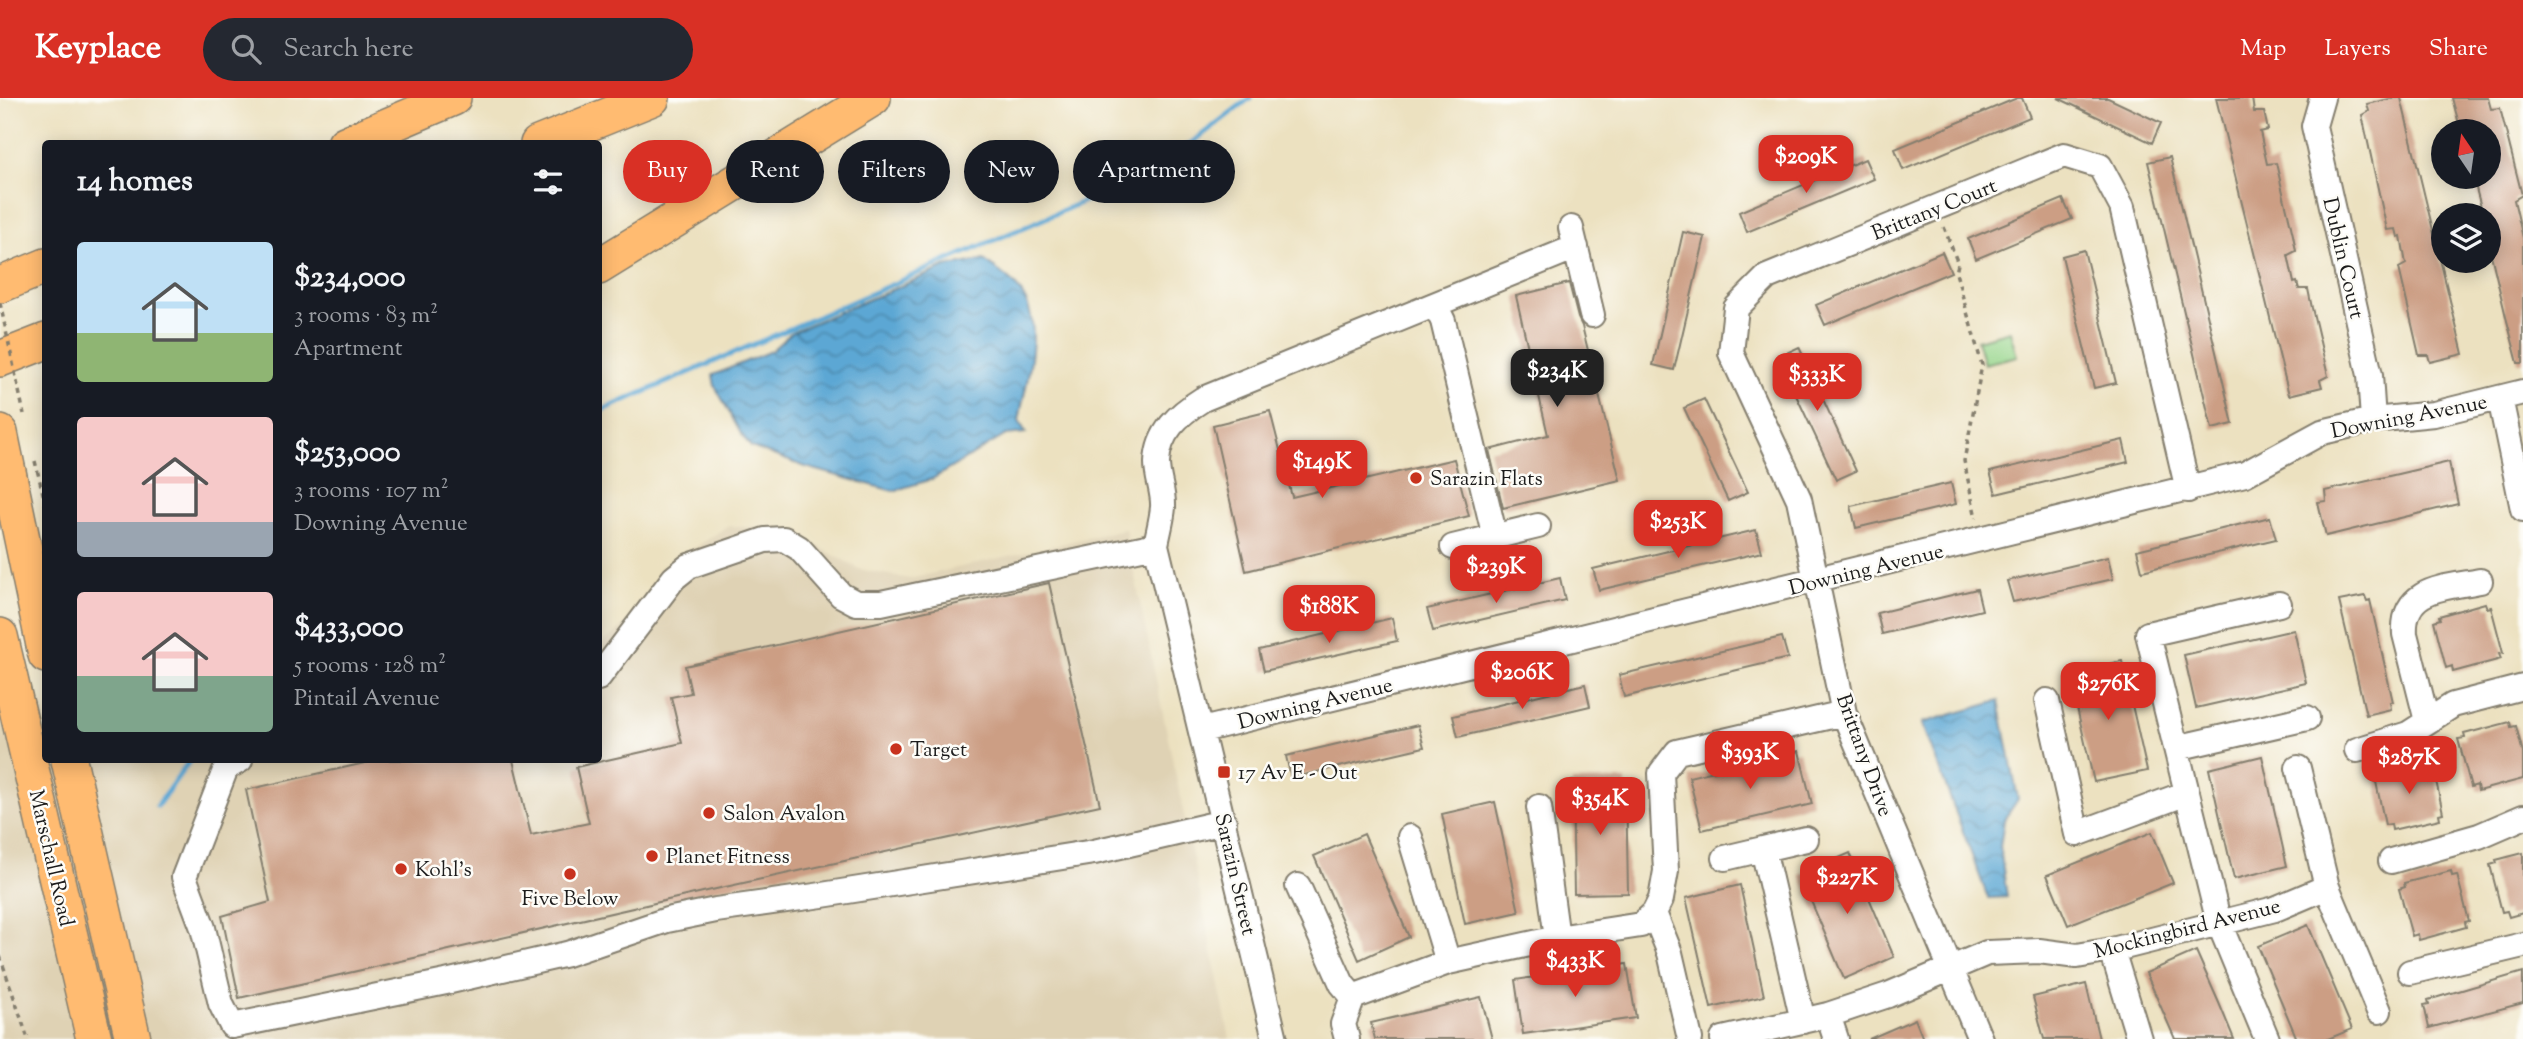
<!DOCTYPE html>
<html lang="en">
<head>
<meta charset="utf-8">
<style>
	:root { --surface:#171b24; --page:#242831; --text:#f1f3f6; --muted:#9ea1a6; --accent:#d93025 }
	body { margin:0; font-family:"Sorts Mill Goudy",serif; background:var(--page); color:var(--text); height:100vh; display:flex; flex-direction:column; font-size:26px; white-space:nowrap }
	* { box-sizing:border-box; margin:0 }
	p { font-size:23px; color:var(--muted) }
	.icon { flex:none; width:38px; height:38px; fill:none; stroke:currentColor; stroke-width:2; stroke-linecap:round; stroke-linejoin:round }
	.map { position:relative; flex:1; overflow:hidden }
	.details { position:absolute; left:42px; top:42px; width:560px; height:623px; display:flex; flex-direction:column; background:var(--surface); border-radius:7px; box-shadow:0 4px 18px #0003 }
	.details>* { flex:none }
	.hud { position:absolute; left:623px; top:42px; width:665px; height:63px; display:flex; gap:14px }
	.needle { width:46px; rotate:347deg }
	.tools { position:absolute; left:2431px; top:21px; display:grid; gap:14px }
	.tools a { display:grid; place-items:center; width:70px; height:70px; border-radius:50%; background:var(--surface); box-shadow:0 4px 18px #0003; font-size:35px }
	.price { position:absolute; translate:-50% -60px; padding:0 16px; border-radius:14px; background:var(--accent); color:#fff; font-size:23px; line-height:46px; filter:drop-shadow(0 2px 4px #0008) }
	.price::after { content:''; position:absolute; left:50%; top:42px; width:21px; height:16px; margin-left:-10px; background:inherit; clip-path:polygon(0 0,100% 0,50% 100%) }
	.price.active { background:#222; color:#fff }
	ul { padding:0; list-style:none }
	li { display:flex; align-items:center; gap:21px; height:175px; padding:0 35px }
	li span { display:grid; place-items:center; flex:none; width:196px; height:140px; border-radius:7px; color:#555 }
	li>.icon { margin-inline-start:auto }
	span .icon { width:84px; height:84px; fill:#fffc; stroke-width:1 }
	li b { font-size:30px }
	h2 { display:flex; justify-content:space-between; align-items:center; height:84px; padding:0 35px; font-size:30px }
	.chip { padding:0 24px; border-radius:32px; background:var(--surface); box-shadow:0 4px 18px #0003; font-size:24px; line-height:63px }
	.chip.active { background:var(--accent); color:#fff }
	header { display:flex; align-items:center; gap:42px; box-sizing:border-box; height:98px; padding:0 35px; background:var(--accent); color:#fff }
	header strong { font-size:33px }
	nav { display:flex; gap:38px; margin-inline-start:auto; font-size:24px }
	.search { width:490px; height:63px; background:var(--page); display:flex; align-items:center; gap:18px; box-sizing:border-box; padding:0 24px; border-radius:38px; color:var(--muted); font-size:26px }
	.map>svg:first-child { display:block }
	.built { fill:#dfd2b4 }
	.park { fill:#96d58b; stroke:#597854; stroke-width:2 }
	.water { fill:url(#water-waves); stroke:#3c6278; stroke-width:2 }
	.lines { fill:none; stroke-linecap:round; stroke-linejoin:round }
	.stream { stroke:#5ca7d4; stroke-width:5 }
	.building { fill:#cc9e84 }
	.minor-casing { stroke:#847e6e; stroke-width:28 }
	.highway-casing { stroke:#847e6e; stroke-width:38 }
	.path { stroke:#847e6e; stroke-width:3.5; stroke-dasharray:5 5; stroke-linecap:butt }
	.minor { stroke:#fff; stroke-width:24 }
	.highway { stroke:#ffbb71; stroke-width:35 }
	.path-bridge { stroke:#847e6e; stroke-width:3.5; stroke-dasharray:5 5; stroke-linecap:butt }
	.poi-dot { fill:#c8321e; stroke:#fdfcf7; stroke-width:2.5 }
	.labels { text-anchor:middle; stroke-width:5; stroke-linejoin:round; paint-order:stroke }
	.street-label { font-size:21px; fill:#1c1c1c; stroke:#fdfcf7 }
	.poi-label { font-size:21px; fill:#1c1c1c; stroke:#fdfcf7; text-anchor:start }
</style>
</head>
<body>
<header>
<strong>Keyplace</strong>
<div class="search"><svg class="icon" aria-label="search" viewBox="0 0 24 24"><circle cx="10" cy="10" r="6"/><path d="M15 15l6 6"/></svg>Search here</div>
<nav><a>Map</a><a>Layers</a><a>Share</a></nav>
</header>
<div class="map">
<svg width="2523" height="941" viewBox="0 0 2523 941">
	<defs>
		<pattern id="water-waves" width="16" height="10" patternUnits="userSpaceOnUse" patternTransform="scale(1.75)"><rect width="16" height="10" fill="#5ca7d4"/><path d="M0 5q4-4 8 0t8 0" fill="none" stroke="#4b87ab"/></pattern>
	</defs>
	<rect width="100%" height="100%" fill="#fdfcf7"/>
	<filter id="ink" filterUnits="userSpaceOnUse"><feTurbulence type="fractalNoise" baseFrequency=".0143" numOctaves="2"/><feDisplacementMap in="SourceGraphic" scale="14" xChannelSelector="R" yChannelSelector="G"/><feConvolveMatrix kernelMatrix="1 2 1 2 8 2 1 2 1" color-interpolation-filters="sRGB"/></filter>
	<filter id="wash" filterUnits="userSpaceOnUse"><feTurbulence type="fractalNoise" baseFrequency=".00686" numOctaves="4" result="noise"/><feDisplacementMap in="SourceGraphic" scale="28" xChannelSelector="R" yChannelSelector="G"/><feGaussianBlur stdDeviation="1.57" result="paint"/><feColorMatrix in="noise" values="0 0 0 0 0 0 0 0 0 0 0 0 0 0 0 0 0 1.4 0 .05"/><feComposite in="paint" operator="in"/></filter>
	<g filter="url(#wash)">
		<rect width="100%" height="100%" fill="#ece1c0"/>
		<!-- built -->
		<path class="built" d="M728,428L789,432L859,471L909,481L1125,431L1230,941H0V620L45,612L46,662H598L599,548L631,522L668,468Z"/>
		<!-- park -->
		<path class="park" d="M2010,233L2017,258L1984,266L1977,242Z"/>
		<!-- water -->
		<path class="water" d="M984,162C994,170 1005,177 1014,186C1049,221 1026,280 1019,323L1026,335L1006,337L932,381L893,393L806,369L751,349L740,334L715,288L713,277L771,253L792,234L948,168Z
			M1999,603L2018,701L2004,722L2000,749L2007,799L1988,800L1922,625Z"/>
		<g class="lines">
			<!-- stream -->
			<path class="stream" d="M598,314L1156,72L1250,0
				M157,708L190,662"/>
		</g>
		<g id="blocks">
			<!-- building -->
			<path class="building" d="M2017,0H2022L2030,19L1903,72L1895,51Z
				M2058,0H2108L2161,25L2152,45Z
				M2216,0H2252L2254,14H2264L2268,32L2260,34L2267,66L2276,65L2293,137L2296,153L2288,157L2294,185L2297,184L2299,191H2308L2312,210L2328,278L2320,282L2322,289L2289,297Z
				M2394,0H2401L2463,256L2430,264L2428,257H2419L2399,170L2406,166L2401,138L2398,139L2396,131L2387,132L2362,17L2369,13L2367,6Z
				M2452,0H2488L2491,11L2500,10L2522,97L2514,102L2523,140V265H2518L2506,219L2488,144V115L2483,117L2473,79H2488V33H2461Z
				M2170,59L2233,326L2212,331L2148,64Z
				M1865,61L1874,81L1747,134L1739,114Z
				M2063,101L2072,121L1976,161L1968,141Z
				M1683,134L1705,139L1674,272L1653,267Z
				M2084,152L2116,285L2094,290L2062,158Z
				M1942,154L1951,174L1825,227L1816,207Z
				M1569,185L1578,220L1582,228L1620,382L1503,410L1489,352L1548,337L1516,198Z
				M1799,249L1856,373L1836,382L1778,259Z
				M1704,301L1748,394L1728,403L1684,310Z
				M1270,313L1292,399L1454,361L1469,418L1246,473L1213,327Z
				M2123,342L2128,364L1996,396L1990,374Z
				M2449,364L2458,406L2326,438L2318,404L2326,403L2325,393Z
				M1951,385L1956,406L1856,430L1851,408Z
				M2270,419L2276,441L2142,473L2137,452Z
				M1756,432L1762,454L1599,492L1593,471Z
				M2108,459L2113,481L2013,504L2007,483Z
				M1560,480L1565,502L1433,533L1427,511Z
				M1049,485L1100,707L716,791L239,900L222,818L270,804L246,692L378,662H513L531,737L589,725L576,669L682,645L671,599L691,595L685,568Z
				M1977,491L1982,512L1882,536L1877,515Z
				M2365,498L2367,503L2370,502L2393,604H2390L2391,611L2366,617L2339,503Z
				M2485,505L2487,510L2491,509L2503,555L2499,556L2501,561L2453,574L2452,568L2446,570L2434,523L2440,521L2439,518Z
				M1392,520L1397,543L1264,573L1259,552Z
				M2294,532L2306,585L2196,610L2184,557Z
				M1782,539L1788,560L1624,599L1619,577Z
				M2122,563L2147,673L2094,684L2069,575Z
				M1585,586L1590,608L1458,639L1453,618Z
				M2510,624L2511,629L2516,628L2523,655V681L2478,693L2477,687L2471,689L2458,641L2465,640L2464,636Z
				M1418,627L1424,649L1291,680L1286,658Z
				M1799,653L1812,706L1702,732L1689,679Z
				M2262,658L2287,768L2234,781L2209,671Z
				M2427,664L2429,670L2433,669L2443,715L2439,716L2440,721L2392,732L2391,726L2385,727L2375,679L2381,678L2380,675Z
				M1626,682L1628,795L1574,796L1572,683Z
				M1495,704L1519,814L1465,826L1442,716Z
				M2152,734L2173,785L2068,827L2047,777Z
				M1364,736L1409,839L1359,862L1314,758Z
				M1850,755L1894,859L1844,881L1800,777Z
				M2523,755V815L2509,819L2507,813L2502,814L2490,767L2497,765L2496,762Z
				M2451,773L2452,778L2457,777L2469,823L2465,824L2466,829L2419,842L2418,836L2412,838L2399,791L2405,789L2404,785Z
				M1740,787L1764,898L1711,910L1686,800Z
				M2308,827L2352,931L2328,941H2297L2258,848Z
				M2196,853L2219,905L2234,941H2175L2146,875Z
				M1627,866L1636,920L1523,936L1515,882Z
				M2523,874V905L2429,930L2424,907L2429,906L2428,902Z
				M2086,886L2099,941H2044L2033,899Z
				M1481,899L1492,941H1375L1371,925Z
				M1915,921L1923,941H1869Z"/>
		</g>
	</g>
	<g filter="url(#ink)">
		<use href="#blocks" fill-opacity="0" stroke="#847e6e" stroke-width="2"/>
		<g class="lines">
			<!-- minor casing -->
			<g class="minor-casing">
				<path id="minor" d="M2322,0L2314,28L2370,277L2373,322
					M1571,130L1592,217
					M1435,207L1443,223L1495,439
					M2500,300L2523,411
					M1453,449L1538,428
					M598,580L674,480L689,468L765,442L784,441L799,450L841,497L856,505H881L1156,447
					M2047,603L2077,736L2187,695
					M2427,623L2405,536C2402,489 2445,490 2480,483
					M1202,632L2245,376L2322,334L2373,322L2434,316L2523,294
					M2176,650L2307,620
					M2357,652L2408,636L2453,607L2523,589
					M240,662L226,670L184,779L203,830L221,906L232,928L446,884L567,856L667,822L716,812L822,797L1094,754L1224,724
					M2298,670L2327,789L2379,913
					M1539,709L1557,840
					M1410,739L1448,864
					M1763,751L1806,741
					M1725,760L1763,751L1803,923
					M2391,763L2479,738L2523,719
					M1298,788L1342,886L1353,899
					M1654,815L1670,855L1690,941
					M2112,852L2139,941
					M2410,874L2523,847
					M1353,899L1448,864L1557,840L1641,827L1654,815L1661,801L1666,773L1661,675L1677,654L1844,615
					M1828,917L1836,941
					M1275,941L1156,447C1158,435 1162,422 1163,409C1164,395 1157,380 1157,365C1158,334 1179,316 1203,301L1576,149
					M1347,941L1343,926L1353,899
					M1723,941L1828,917L1888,897L1987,855L2039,853L2077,858L2112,852L2275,811L2327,789
					M1980,941L1844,615L1799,401L1731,255L1736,210L1767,179L2064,57L2100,68L2122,109L2188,392
					M2267,941L2219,825L2148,536L2279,506"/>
			</g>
			<!-- highway casing -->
			<g class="highway-casing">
				<path id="highway" d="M345,46L453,0
					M538,46L652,0
					M598,169L873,0
					M0,187L46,168
					M0,261L46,243
					M0,335L46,557
					M0,538L94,941
					M69,662L133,941"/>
			</g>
			<!-- path -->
			<path class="path" d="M1944,129L1958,166L1956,175L1982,267L1964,363L1976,420
				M35,363L46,408
				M0,858L28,941"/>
			<!-- minor -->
			<use href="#minor" class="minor"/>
			<!-- highway -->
			<use href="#highway" class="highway"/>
			<!-- path-bridge -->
			<path class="path-bridge" d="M0,205L24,316"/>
		</g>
	</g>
	<!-- markers -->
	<g class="poi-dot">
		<circle cx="1416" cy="380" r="7"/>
		<circle cx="896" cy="651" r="7"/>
		<rect x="1217" y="667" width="14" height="14" rx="3.5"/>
		<circle cx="709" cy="715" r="7"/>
		<circle cx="652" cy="758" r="7"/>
		<circle cx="401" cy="771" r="7"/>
		<circle cx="570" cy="776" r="7"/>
	</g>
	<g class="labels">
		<!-- street labels -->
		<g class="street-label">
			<text transform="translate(1934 111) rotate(-22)" y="7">Brittany Court</text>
			<text transform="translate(2344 160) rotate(77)" y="7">Dublin Court</text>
			<text transform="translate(2409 318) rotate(-11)" y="7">Downing Avenue</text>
			<text transform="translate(1866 471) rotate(-14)" y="7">Downing Avenue</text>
			<text transform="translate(1315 605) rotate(-14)" y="7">Downing Avenue</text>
			<text transform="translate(1865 657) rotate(70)" y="7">Brittany Drive</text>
			<text transform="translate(52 760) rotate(77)" y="7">Marschall Road</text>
			<text transform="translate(1236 776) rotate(77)" y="7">Sarazin Street</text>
			<text transform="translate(2187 830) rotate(-14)" y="7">Mockingbird Avenue</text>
		</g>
		<!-- poi labels -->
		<g class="poi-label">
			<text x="1430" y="387">Sarazin Flats</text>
			<text x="910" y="658">Target</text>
			<text x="1238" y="681">17 Av E - Out</text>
			<text x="723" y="722">Salon Avalon</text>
			<text x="666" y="765">Planet Fitness</text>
			<text x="415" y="778">Kohl's</text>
			<text x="570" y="807" text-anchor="middle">Five Below</text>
		</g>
	</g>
</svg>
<div class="tools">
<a><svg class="needle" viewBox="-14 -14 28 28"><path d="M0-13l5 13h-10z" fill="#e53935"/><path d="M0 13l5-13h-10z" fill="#9ea1a6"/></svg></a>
<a><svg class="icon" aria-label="layers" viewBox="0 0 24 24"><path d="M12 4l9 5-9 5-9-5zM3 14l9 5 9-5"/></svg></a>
</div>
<b class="price" style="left:1806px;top:97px">$209K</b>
<b class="price active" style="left:1557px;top:311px">$234K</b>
<b class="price" style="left:1817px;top:315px">$333K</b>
<b class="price" style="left:1322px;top:402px">$149K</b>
<b class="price" style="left:1678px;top:462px">$253K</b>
<b class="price" style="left:1496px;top:507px">$239K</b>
<b class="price" style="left:1329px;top:547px">$188K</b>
<b class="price" style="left:1522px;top:613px">$206K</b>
<b class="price" style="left:2108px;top:624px">$276K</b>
<b class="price" style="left:1750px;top:693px">$393K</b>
<b class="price" style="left:2409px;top:698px">$287K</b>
<b class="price" style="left:1600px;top:739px">$354K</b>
<b class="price" style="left:1847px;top:818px">$227K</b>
<b class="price" style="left:1575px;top:901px">$433K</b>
<div class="hud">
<a class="chip active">Buy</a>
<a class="chip">Rent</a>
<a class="chip">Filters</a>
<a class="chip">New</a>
<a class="chip">Apartment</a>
</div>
<section class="details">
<h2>14 homes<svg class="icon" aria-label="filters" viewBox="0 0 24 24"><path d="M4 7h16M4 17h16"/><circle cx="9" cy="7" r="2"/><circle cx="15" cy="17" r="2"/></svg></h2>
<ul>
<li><span style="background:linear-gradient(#bfe0f5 65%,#8fb573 0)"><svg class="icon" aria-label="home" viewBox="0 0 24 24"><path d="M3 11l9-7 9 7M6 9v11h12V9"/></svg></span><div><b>$234,000</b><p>3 rooms · 83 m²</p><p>Apartment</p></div></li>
<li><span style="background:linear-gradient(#f6c9c9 75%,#9aa5b1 0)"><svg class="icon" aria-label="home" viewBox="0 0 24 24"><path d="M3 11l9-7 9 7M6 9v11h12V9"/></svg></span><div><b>$253,000</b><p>3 rooms · 107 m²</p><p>Downing Avenue</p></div></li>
<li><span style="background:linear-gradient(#f6c9c9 60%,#7fa58c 0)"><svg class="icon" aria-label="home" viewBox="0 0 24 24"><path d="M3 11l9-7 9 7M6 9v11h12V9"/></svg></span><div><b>$433,000</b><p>5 rooms · 128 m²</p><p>Pintail Avenue</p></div></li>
</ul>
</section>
</div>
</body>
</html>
